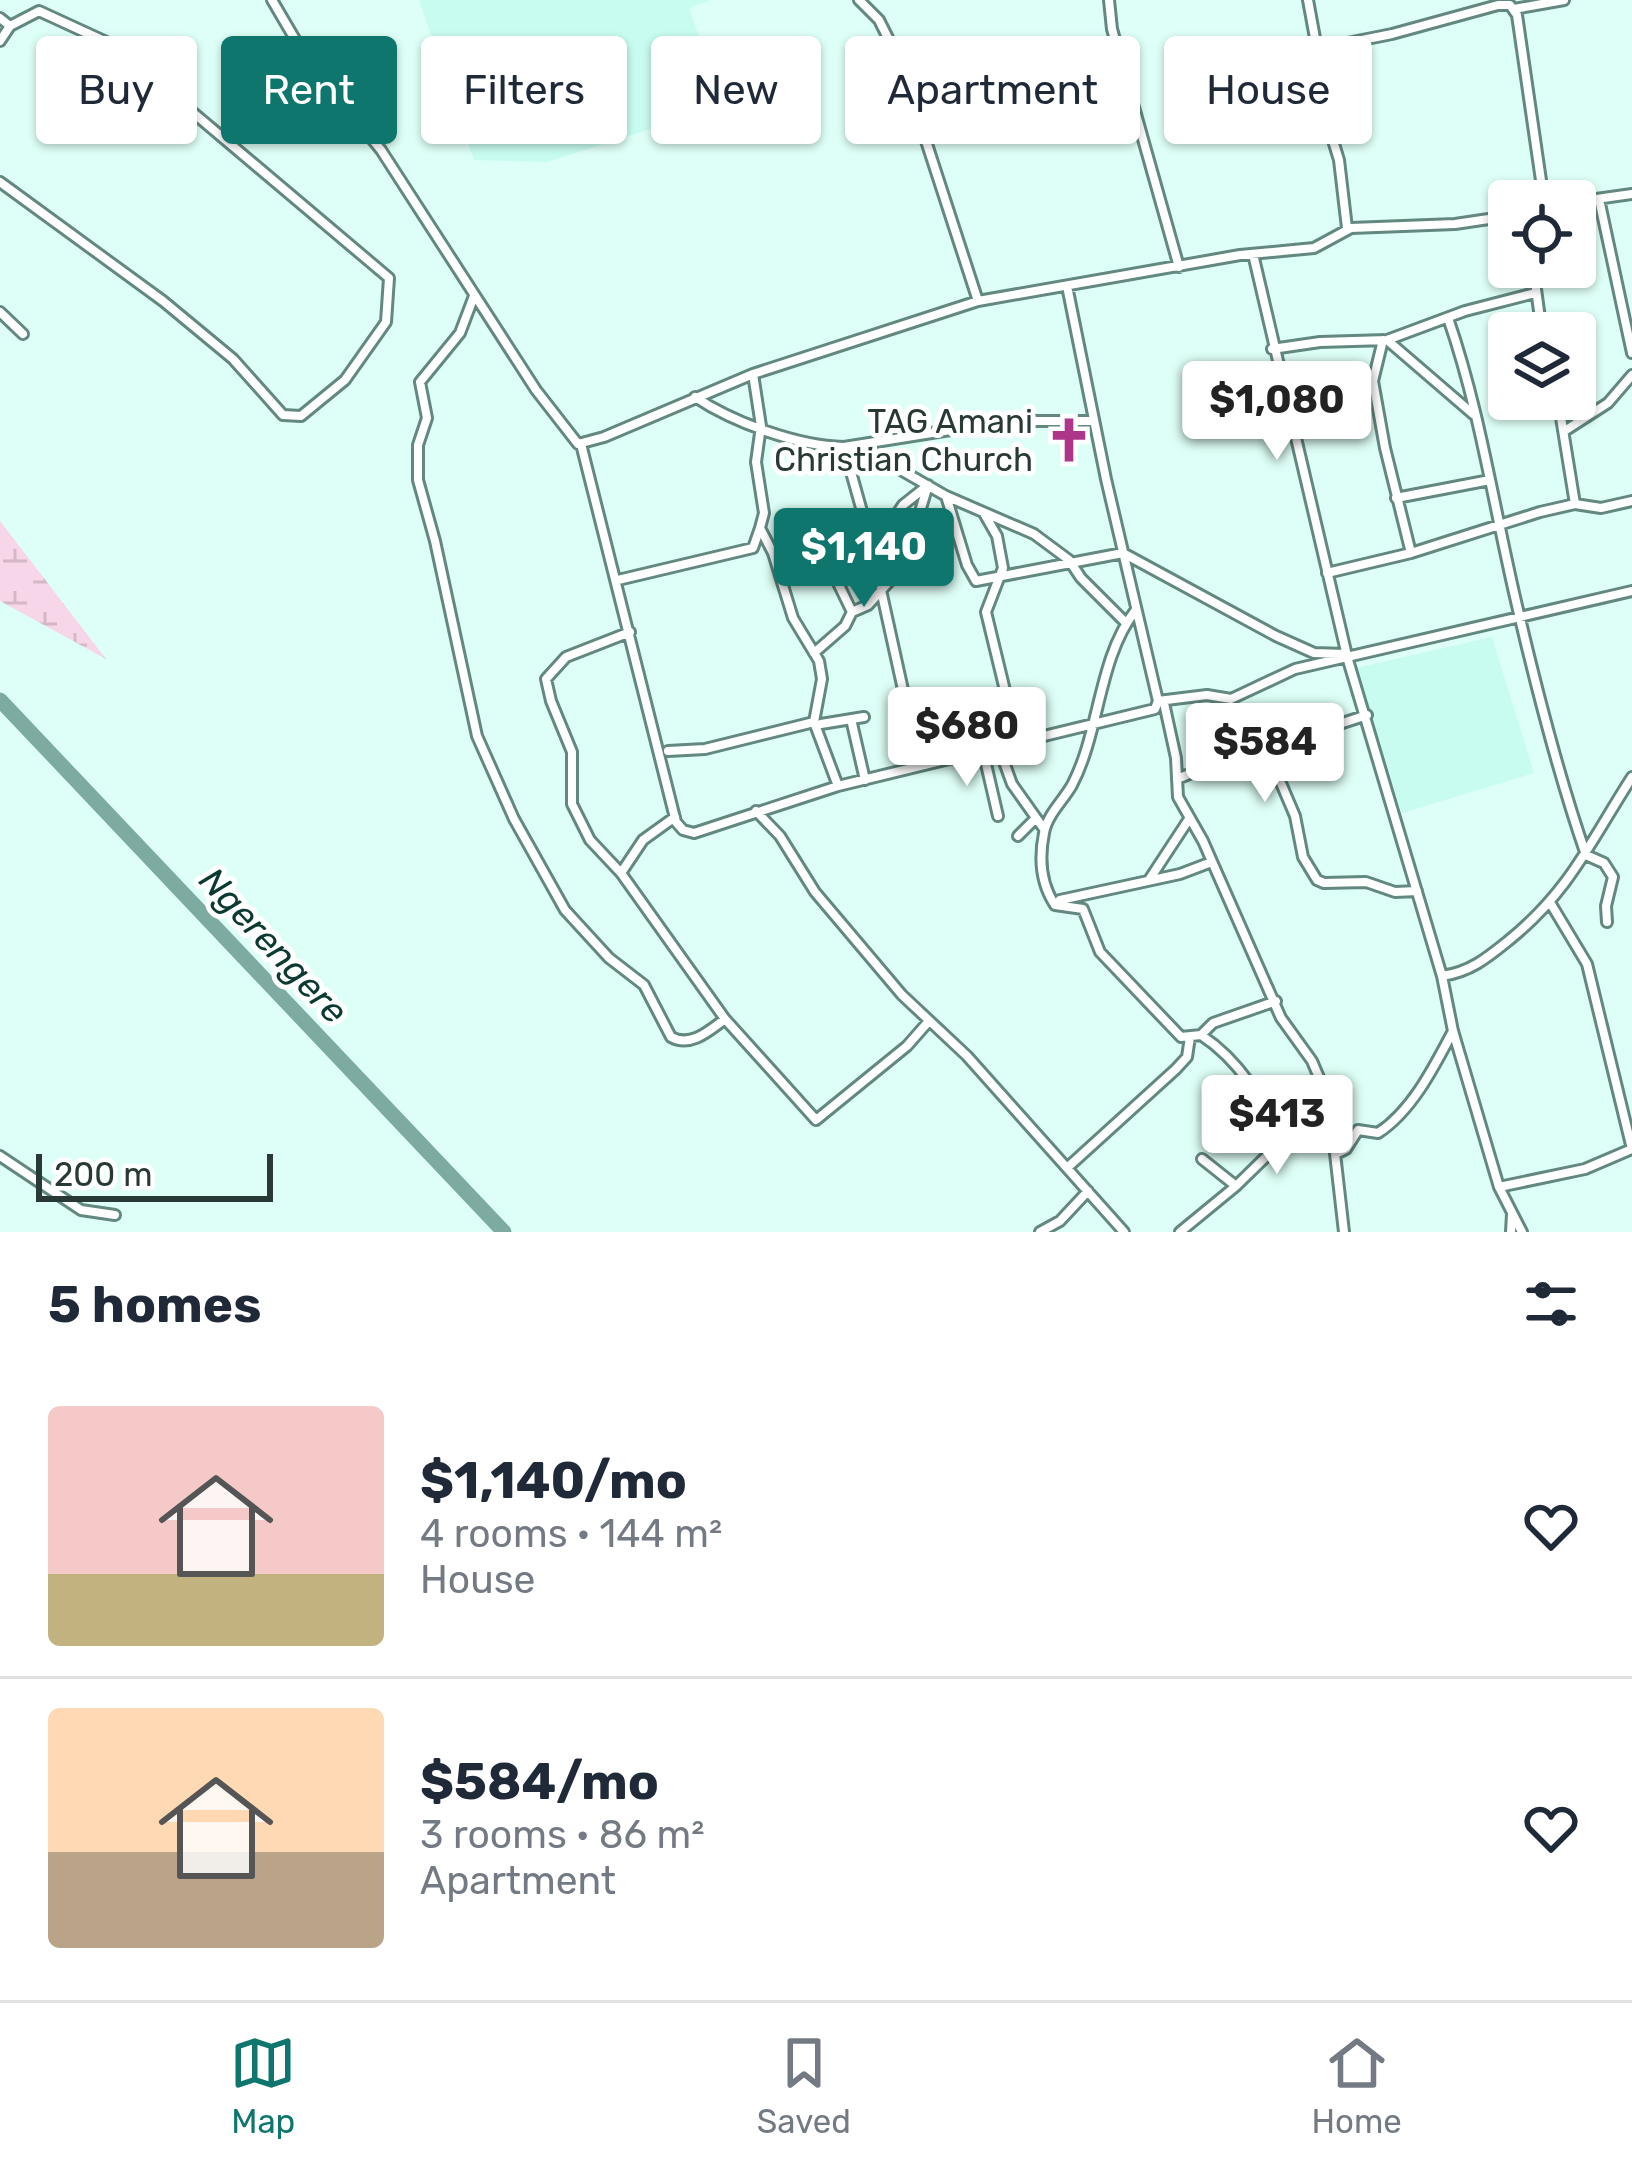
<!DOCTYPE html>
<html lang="en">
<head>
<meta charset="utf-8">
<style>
	:root { --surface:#fff; --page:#f2f2f3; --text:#1f2937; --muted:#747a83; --line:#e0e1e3; --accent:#0f766e }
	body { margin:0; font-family:Rubik,sans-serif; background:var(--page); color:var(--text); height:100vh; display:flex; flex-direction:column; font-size:45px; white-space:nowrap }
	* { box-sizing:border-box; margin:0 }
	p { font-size:39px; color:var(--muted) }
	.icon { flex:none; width:66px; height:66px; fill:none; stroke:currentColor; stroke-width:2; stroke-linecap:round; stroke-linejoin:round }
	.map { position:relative; height:1232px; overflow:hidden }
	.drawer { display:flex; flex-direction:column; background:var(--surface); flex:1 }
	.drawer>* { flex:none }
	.banner { position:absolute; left:36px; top:36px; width:1560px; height:108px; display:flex; gap:24px }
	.fabs { position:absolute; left:1488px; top:180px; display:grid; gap:24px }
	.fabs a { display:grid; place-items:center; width:108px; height:108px; border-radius:12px; background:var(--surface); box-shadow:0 3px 9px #0004; font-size:60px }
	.scale { position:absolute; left:36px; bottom:30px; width:237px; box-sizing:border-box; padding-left:12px; border:6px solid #293a36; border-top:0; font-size:33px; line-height:42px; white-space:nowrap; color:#293a36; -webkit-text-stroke:9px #fff; paint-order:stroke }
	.price { position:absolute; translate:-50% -102px; padding:0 27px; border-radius:12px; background:#fff; color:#222; font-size:39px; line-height:78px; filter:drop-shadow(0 3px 6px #0008) }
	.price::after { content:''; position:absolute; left:50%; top:72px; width:36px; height:27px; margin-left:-18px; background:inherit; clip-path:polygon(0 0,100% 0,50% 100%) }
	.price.on { background:var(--accent); color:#fff }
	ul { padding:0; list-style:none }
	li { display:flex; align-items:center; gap:36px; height:300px; padding:0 48px }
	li+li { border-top:3px solid var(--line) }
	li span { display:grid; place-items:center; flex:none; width:336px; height:240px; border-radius:12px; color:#555 }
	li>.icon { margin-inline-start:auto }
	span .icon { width:144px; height:144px; fill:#fffc; stroke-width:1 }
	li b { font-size:51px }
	h2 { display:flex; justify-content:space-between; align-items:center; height:144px; padding:0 48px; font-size:51px }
	.tag { padding:0 42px; border-radius:12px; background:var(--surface); box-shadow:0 3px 9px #0004; font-size:42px; line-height:108px }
	.tag.on { background:var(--accent); color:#fff }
	.menu { display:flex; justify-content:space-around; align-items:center; height:168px; border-top:3px solid var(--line); background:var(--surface); font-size:33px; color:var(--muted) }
	.menu a { display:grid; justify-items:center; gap:6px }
	.menu .on { color:var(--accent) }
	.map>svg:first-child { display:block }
	.built { fill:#c8fcf0 }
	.wetland { fill:url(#wetland-marsh) }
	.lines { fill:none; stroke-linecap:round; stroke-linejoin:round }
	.river { stroke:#7daba2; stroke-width:15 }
	.street-casing { stroke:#628880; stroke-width:14 }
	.street { stroke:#fff; stroke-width:8 }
	.labels { text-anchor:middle; stroke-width:10; stroke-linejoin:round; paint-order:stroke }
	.poi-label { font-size:33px; fill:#293a36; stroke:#fff; text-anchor:end }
	.water-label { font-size:36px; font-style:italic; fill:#0c3932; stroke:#fff }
</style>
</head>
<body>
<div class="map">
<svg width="1632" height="1232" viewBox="0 0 1632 1232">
	<defs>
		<pattern id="wetland-marsh" width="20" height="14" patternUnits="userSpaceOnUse" patternTransform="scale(3)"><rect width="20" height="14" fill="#f7d6e9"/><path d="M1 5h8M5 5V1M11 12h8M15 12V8" fill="none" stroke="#d4b8c8"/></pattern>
	</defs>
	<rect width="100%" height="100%" fill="#defff7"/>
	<!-- built -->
	<path class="built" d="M419,0H711L689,8L712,74L682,119L547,162L474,160Z
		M1492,637L1534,773L1402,813L1356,668Z"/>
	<!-- wetland -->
	<path class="wetland" d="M0,521L106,659L0,601Z"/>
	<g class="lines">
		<!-- river -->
		<path class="river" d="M0,700L504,1232"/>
		<!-- street casing -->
		<g class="street-casing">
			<path id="street" d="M272,0L306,58L381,150L536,390L578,444L604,437L753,374L978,301L1240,255L1314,248L1351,228L1455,224L1509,216
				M859,0L879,20L901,64L978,301
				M1109,0L1112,29L1179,267
				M1308,0L1317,49
				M1514,9L1564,0
				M0,18L10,26L0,41
				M0,182L163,301L233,359L283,415L301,416L345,380L386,322L389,278L113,45L39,11L10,26
				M1599,199L1632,353
				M1575,202L1632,194
				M1347,228L1339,160L1327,121L1317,49L1392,34L1498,5H1510L1517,15L1544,201
				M1253,254L1348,660L1442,976L1453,1031L1499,1187L1522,1232
				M1533,267L1542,333
				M1067,286L1106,479L1158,701
				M474,296L460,333L420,382L427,418L418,445V480L435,541L477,736L514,819L565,910L609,958L644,985L671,1037C691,1048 710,1030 725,1019
				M0,312L23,334
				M1448,318C1481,413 1495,515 1519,614C1538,695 1559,777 1586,855L1604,863L1613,877L1606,906L1607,922
				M1383,340L1373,381L1385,448L1411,553
				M1387,340L1473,414
				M1272,349L1320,342L1387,340L1465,311L1535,293
				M753,374L761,426L756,462L764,513L760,528L773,553L793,618L819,661L822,679L814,722L838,786
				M695,397C734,423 798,446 844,447L963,428L1036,421H1094
				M1558,399L1575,504
				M1566,430L1608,403L1632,375
				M581,444L676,822L683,830L694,833L838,786L1155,709L1158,701L1207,695L1231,699L1295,669L1632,591
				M859,446L946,496L1034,534L1069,560L1081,578L1126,623
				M844,447L870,540L907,708L921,734L925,765
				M946,496L967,565L976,581L1123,553L1276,636L1314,653L1346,654
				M1396,498L1490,480
				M985,515L997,536L1003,568L986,612L1017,740
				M842,550L880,539L903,505L927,486
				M1327,573L1411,553L1540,512L1575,504L1601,508L1632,501
				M618,580L753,548L760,528
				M838,583L852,612
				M1135,611C1098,659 1100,732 1072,785C1063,801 1047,815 1044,833C1039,858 1041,884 1055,905L1083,909L1100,952L1181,1037L1201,1035C1239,1060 1265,1101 1280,1143
				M630,632L566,657L546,679L551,701L572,752V804L590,840L621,873L725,1019L816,1120L907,1046L929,1021
				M814,653L845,626L852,612L868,605L904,565L928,485
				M1164,703L1176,758L1178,797L1203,841L1281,1018L1312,1061L1329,1101L1344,1232
				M851,719L865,780
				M821,724L864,717
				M999,748L1012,784L1044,829
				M1266,748L1295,816L1303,857L1317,880L1324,883L1366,882L1395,892L1417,891
				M668,751L705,749L814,722
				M983,751L998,816
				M1177,779L1258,746L1266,748L1367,715
				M756,811L780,836L815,892L902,995L967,1056L1124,1232
				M1018,836L1035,819
				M621,873L643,840L675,817
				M1149,880L1189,819
				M1060,900L1180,874L1209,863
				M1442,976C1470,972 1487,958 1508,941C1570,891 1590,842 1632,777
				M1202,1034L1213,1023L1276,1001
				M1336,1154L1346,1149L1358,1130L1378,1133C1412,1111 1434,1067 1453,1031
				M0,1156L81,1210L115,1215
				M1202,1159L1236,1186
				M1067,1168L1176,1069L1187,1057L1190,1037
				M1499,1187L1585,1169L1632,1149L1587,964L1551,904
				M1040,1232L1060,1221L1088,1191
				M1180,1232L1236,1186L1280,1143L1307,1130L1326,1097
				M1511,1232L1512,1214"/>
		</g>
		<!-- street -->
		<use href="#street" class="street"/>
	</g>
	<!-- icons -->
	<defs>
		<g id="church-bare" transform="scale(3.6)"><path d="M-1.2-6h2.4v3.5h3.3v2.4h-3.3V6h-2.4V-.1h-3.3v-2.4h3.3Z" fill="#ad358a" stroke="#fff" stroke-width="2.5" paint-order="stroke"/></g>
	</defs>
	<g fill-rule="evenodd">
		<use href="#church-bare" x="1069" y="440"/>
	</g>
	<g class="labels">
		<!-- poi labels -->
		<g class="poi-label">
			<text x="1033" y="433">TAG Amani<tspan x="1033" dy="38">Christian Church</tspan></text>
		</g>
		<!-- water labels -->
		<g class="water-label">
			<text transform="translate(274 945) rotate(47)" y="13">Ngerengere</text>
		</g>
	</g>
</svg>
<div class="fabs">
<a><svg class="icon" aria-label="locate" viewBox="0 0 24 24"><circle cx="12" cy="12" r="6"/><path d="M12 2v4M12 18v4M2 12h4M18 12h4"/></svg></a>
<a><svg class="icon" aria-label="layers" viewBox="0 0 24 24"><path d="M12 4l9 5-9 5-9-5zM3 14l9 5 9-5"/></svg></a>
</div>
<div class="scale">200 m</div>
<b class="price" style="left:1277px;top:463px">$1,080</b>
<b class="price on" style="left:864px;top:610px">$1,140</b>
<b class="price" style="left:967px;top:789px">$680</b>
<b class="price" style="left:1265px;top:805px">$584</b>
<b class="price" style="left:1277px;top:1177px">$413</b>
<div class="banner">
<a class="tag">Buy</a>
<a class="tag on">Rent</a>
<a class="tag">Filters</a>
<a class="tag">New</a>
<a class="tag">Apartment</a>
<a class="tag">House</a>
</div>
</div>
<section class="drawer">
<h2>5 homes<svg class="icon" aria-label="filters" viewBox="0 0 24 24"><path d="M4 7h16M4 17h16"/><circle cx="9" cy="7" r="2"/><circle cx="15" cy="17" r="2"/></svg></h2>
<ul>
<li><span style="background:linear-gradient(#f6c9c9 70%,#c2b280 0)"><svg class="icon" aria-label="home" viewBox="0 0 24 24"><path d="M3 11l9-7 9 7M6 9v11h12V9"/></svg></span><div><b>$1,140/mo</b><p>4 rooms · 144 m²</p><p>House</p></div><svg class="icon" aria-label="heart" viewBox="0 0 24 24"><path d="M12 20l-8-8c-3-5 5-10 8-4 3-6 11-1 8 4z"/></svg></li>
<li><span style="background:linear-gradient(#ffd9b3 60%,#b9a48a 0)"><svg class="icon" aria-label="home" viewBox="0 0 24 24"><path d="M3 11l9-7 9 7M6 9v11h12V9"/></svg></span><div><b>$584/mo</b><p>3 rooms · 86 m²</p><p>Apartment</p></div><svg class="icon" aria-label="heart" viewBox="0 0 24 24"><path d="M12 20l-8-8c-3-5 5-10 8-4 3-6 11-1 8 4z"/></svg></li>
</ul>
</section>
<nav class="menu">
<a class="on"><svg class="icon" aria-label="map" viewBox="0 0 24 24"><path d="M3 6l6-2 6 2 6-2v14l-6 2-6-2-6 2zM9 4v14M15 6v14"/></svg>Map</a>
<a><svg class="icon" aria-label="saved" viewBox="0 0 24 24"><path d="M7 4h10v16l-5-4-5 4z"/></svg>Saved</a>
<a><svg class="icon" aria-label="home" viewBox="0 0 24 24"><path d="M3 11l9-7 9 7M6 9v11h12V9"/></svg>Home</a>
</nav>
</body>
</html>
